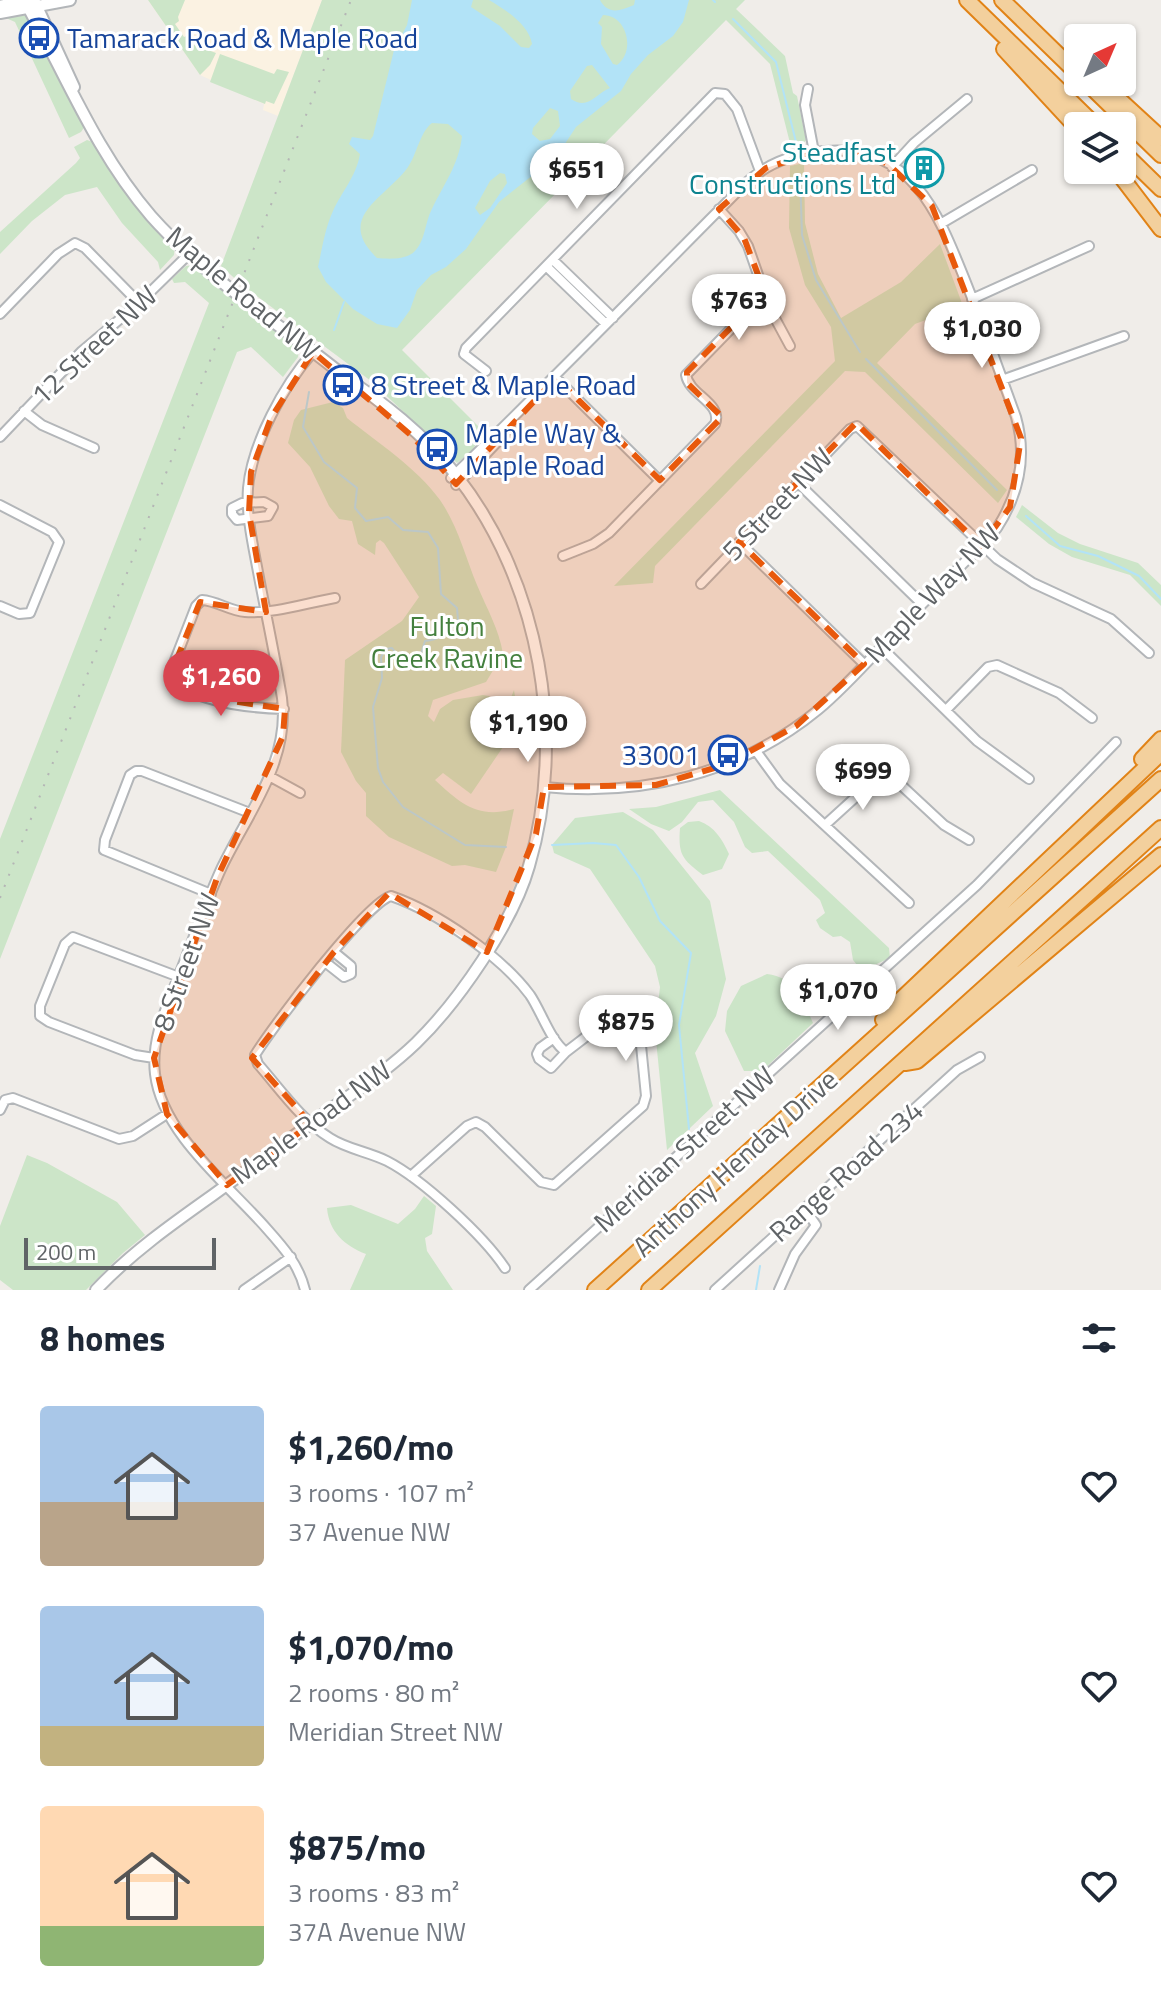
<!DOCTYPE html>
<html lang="en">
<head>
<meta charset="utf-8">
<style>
	:root { --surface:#fff; --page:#f6f6f7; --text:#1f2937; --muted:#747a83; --accent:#d94651 }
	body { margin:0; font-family:"Titillium Web",sans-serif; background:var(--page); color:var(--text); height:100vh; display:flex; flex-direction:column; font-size:30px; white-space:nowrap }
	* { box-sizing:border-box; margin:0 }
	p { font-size:26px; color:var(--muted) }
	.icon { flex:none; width:44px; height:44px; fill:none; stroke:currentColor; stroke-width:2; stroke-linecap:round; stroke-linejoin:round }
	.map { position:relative; height:1290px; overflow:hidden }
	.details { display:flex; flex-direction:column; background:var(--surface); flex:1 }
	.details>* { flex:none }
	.needle { width:52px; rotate:44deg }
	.tools { position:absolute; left:1064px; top:24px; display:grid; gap:16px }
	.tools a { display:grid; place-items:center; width:72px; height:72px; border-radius:8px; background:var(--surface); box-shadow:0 2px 6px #0004; font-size:40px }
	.scale { position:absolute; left:24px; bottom:20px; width:192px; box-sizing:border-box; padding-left:8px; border:4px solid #606467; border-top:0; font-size:22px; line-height:28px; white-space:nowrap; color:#606467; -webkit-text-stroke:6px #fff; paint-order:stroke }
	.price { position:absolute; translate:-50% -68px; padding:0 18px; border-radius:28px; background:#fff; color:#222; font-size:26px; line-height:52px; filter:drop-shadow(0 2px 4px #0008) }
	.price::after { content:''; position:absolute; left:50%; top:48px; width:24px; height:18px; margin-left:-12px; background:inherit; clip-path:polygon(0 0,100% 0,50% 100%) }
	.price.current { background:var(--accent); color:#fff }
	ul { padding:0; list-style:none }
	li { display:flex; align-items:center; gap:24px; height:200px; padding:0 40px }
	li span { display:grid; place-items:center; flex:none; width:224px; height:160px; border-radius:8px; color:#555 }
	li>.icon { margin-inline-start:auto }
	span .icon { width:96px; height:96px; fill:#fffc; stroke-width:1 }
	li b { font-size:34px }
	h2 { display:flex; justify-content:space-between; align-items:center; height:96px; padding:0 40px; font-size:34px }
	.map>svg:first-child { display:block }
	.commercial { fill:#fbf2e2 }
	.green { fill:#cce5c8 }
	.water { fill:#b2e3f7; fill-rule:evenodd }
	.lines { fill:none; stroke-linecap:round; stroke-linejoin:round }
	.stream { stroke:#b2e3f7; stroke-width:2 }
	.minor-casing { stroke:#b3b6b9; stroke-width:12 }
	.tertiary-casing { stroke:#b3b6b9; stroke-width:14 }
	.motorway-casing { stroke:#e18317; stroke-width:18 }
	.minor { stroke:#fff; stroke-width:8 }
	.tertiary { stroke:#fff; stroke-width:10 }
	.motorway { stroke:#f3d09d; stroke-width:14 }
	.rail { stroke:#b4b5b5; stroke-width:2; stroke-dasharray:2 10; stroke-linecap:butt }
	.marked { fill:#e8590c; fill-opacity:0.2; stroke:#e8590c; stroke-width:6; stroke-dasharray:16 10; stroke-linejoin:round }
	.labels { text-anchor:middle; stroke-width:6; stroke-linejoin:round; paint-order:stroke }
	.transit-label { font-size:28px; fill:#164399; stroke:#fff; text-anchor:start }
	.culture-label { font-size:28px; fill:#0d838f; stroke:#fff; text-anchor:end }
	.street-label { font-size:28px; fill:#606467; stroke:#fff }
	.park-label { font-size:28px; fill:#44803e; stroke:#fff }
</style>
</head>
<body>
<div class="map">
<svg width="1161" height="1290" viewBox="0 0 1161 1290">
	<rect width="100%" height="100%" fill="#f0ede9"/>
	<!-- commercial -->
	<path class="commercial" d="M148,0H322L278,116L263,110L264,104L200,75Z"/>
	<!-- green -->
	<path class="green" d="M148,0H185L178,17L179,21L175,24L184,37L189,35V43L216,53L210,65L200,75Z
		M322,0H745L736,9L785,56L793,93L797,96L806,140L803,144L791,147L770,64L726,20L402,350L484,432L471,452L457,463L371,381L242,285L221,266Z
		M28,15L85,126L81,132L69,138L15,22L6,18Z
		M220,54L274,74L277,69L289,72L274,104L266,101L265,104L210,82Z
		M87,140L93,142L112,171L175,245L174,255L160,270L158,262L122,223L97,187L65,195L32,221L0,254V232L76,163L80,158L74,147Z
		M804,163L805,223L818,274L841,318L901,282L940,244L963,306L915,324L877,363L1007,490L998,503L865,372L845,371L655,566L653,583L614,586L835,361L831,327L805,285L789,228L790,166Z
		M196,265L299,345L298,357L283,377L251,347L237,352L0,959V839L209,303L185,282L174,283L172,279L186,266Z
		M333,402L343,408L347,418C378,443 416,467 440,500C458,526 465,556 477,585C487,609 499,629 503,654L486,682L433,700L428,716L434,722L440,709L453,700L483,695L489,696L504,715L514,690L520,728L515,745L503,747L471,794L443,773L435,780C461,804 478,819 514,809L506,847L496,872L465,865L452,866L389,837L366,816V793L356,781L341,752L345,660L402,621L419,597L384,543L380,540L376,543L375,555L358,544L352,521L339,519L329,506L310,467L288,443L294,420L301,410Z
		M1022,505L1058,533L1080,544L1138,563L1161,585V606L1130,575L1072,557L1049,544L1016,517Z
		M720,790L889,948L890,958L872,966L857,965L853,960L850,942L841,936L833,937L820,928L816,920L825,913L820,900L768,851L752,853L745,847L734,822L713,800L698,802L682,822L669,831L651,824L629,809L656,807Z
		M623,812L653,830L710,901L726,979L716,1016L695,1053L713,1106L667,1150L655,1030L660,987L655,966L590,869L554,853L552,845L575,818Z
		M699,821C715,827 722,839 729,854L722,869L703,875C682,859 678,855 680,828L688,822Z
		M767,974C796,978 802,998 813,1023L762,1071H744L725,1031L727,1011L741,986Z
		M27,1155L47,1163L117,1202L145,1235L123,1253L86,1290H13L0,1280V1226Z
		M424,1196L436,1206L432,1234L425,1238L427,1251L453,1290H350L366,1254C345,1246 329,1232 327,1208L351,1205L398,1224L415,1209Z"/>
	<!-- water -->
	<path class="water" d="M412,0H473L471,7L500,26L521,47L529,48L532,44C529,25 506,10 489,0H600C608,15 620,11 634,5L635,0H689L683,22L673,36L648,55L631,74L621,91L576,127L557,156L499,202L466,249L446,267L431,275L417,290L410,310L397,328L377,324L353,309L326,282L318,267C322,249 325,228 333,211C342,191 356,177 360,154L349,144L352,137L370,140L373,136L394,50L407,25ZM603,15C627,15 636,51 617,65L613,64L601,44L602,27L598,23ZM592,65L610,88C596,93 588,111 571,99L570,91L587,66ZM550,108L558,111L560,126L550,139L540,141L532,134L533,128ZM432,123L448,124L462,136C459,165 443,185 431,211C425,223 425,242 414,252C405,260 388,259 377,258C334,217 386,198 408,167C417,154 420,132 432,123ZM500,173L505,174L507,183L490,208L480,215L475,208L490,181Z"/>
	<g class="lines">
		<!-- stream -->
		<path class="stream" d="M713,0L715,2
			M733,19L776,62L796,142
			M800,174L802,235L816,280L860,352
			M334,330L344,302
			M866,359L997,490
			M309,392L303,427L324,462L357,488L355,508L366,521L388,517L403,530L428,532L438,548L441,594L457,608L458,620C449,632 440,640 425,641L420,657L403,662L392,648L386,649L381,657L382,678L373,707L378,768L383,782L403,807L465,845L506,847
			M1026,516L1060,546L1098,556L1139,576L1161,599
			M552,845L593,843L616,845L639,877L660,921L691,953L679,1025L689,1129
			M756,1290L760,1266"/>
		<!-- minor casing -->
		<g class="minor-casing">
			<path id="minor" d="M808,89L805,105L814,152
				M892,167L914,143L967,99
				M719,209L739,231L748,246L770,309L790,346
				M942,223L1032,170
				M553,260L613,318
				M547,267L606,324
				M972,299L1089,246
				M0,314L58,254L75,243L85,248L139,303
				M486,371L464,354L466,348L715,93L725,94L737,109L760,171
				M556,378L660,481
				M1002,380L1124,336
				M24,411L42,425L94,448
				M0,437L82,351L139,303L189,254
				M451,478C551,382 648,281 747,182C769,162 795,153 825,151C914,143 940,218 967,285C984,328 1000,373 1016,417C1027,456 1019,494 997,528C968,561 934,591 903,624C875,653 849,684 818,710C740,774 642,797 544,787
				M797,482L922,604
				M456,485L503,436L511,423
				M264,502L273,507L268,516L237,520L232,514V508L242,503Z
				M0,505L52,532L59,542L30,613L19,614L0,606
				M739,542L864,664
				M563,556L593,544L609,533L715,424C723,403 689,395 686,375L765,294
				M701,584L850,429L857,426L997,559L1033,583L1111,619L1149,653
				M881,647L977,741L1029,779
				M284,709C248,708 203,703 172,682L170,673L196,606L202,600C217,601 230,611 245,612C274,614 306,603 335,598
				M946,710L988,667L997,665L1059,693L1092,718
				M756,751L780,784L909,903
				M269,776L300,793
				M825,825L881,774L887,772L944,825L969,840
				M211,894L104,850L105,840L130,775L136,771H142L250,813
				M325,962L344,977L351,974V966L334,952
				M154,1058L135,1055L49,1022L40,1016V1006L65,944L73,937L179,977
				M0,1110L5,1100L13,1098L119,1139L133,1136L167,1114
				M411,1176L467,1126L476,1122L485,1127L541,1182L554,1185L643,1106L646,1096L639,1025L636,1019L627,1016L596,1029L566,1052L551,1068L539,1059L537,1054L540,1048L554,1038
				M505,1268C483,1235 422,1179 387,1161C369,1152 347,1149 330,1138C301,1120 280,1089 258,1064L255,1055C272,1027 366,903 391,896C437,912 501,956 530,995C541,1011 551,1042 566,1052
				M244,1290L291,1257
				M305,1290C299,1265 284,1248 267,1229C229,1185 162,1134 155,1074C151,1041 165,1010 177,980C192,943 205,904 222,867C248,813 290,762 282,698C275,656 266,614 258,572C253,545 246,516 248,488C252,443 284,385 313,352
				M529,1290L977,885L1116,742
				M715,1290L957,1070L980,1057
				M779,1290L795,1254L816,1225L805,1209"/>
		</g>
		<!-- tertiary casing -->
		<g class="tertiary-casing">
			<path id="tertiary" d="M24,0C65,73 95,151 151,216C206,278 280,324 344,376
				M34,0L74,87
				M0,6L25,0
				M0,13L70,0
				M96,1290C131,1253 172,1224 213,1195C254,1165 294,1136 335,1106C363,1086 391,1067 416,1043C458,1002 513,923 529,866C567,738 540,582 457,476C424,434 383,402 339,373"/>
		</g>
		<!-- motorway casing -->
		<g class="motorway-casing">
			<path id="motorway" d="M967,0L1096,126
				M1002,0L1078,74
				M1004,49L1078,129
				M1086,82L1161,155
				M1100,82L1161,138
				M1122,151L1161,189
				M1116,170L1161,229
				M1142,759L1161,739
				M883,1020L894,1006L1161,753
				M905,1063L917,1061L1161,855
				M595,1290L1161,779
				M649,1290L1161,828"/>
		</g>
		<!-- minor -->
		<use href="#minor" class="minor"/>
		<!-- tertiary -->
		<use href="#tertiary" class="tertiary"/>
		<!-- motorway -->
		<use href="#motorway" class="motorway"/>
		<!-- rail -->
		<path class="rail" d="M0,898L351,0"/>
	</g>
	<!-- marked area -->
	<path class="marked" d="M820,151L860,152L888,164L932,206L1021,438L1010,507L981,546L856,423L739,542L864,664L796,726L725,765L656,785L544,787L536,834L487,952L389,893L334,952L252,1058L311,1124L227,1185L167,1114L154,1058L217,878L283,736L285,709L211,698L170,676L200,602L266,612L249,513L251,472L271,418L313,352L412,436L456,484L556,378L660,480L722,417L687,383V372L765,293L744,238L719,209L766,168Z"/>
	<!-- icons -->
	<defs>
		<g id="bus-ring" transform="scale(2)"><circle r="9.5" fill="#fff" stroke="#1a4fb4" stroke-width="1.5"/><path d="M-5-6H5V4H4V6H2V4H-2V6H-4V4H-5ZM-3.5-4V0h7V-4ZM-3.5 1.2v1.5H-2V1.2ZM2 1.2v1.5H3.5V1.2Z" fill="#1a4fb4"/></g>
		<g id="building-ring" transform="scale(2)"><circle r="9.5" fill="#fff" stroke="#0f9aa8" stroke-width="1.5"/><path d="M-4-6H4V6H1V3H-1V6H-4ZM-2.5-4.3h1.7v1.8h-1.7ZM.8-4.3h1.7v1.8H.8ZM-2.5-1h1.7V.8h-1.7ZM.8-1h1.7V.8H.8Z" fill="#0f9aa8"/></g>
	</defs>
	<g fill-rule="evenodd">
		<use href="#bus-ring" x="39" y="38"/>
		<use href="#building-ring" x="924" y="168"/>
		<use href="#bus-ring" x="343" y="385"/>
		<use href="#bus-ring" x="437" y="449"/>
		<use href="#bus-ring" x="728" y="755"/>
	</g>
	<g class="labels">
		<!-- transit labels -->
		<g class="transit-label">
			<text x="67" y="48">Tamarack Road &amp; Maple Road</text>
			<text x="371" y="395">8 Street &amp; Maple Road</text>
			<text x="465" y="443">Maple Way &amp;<tspan x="465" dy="32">Maple Road</tspan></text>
			<text x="700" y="765" text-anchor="end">33001</text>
		</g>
		<!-- culture labels -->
		<g class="culture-label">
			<text x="896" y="162">Steadfast<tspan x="896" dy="32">Constructions Ltd</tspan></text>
		</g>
		<!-- street labels -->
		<g class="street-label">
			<text transform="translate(243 293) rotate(40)" y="10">Maple Road NW</text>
			<text transform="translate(94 345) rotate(-43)" y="10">12 Street NW</text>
			<text transform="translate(777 504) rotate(-46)" y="10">5 Street NW</text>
			<text transform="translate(932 593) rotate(-46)" y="10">Maple Way NW</text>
			<text transform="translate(186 962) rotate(-70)" y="10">8 Street NW</text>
			<text transform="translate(311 1122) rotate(-36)" y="10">Maple Road NW</text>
			<text transform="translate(684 1149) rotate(-42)" y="10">Meridian Street NW</text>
			<text transform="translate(735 1163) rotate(-42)" y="10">Anthony Henday Drive</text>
			<text transform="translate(846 1171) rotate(-42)" y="10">Range Road 234</text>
		</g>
		<!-- park labels -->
		<g class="park-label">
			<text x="447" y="636">Fulton<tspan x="447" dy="32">Creek Ravine</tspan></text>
		</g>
	</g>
</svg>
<div class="tools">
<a><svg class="needle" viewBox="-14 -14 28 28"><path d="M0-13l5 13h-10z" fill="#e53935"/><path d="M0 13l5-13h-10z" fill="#747a83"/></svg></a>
<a><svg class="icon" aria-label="layers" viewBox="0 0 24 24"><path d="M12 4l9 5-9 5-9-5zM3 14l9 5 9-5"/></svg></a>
</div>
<div class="scale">200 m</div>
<b class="price" style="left:577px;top:211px">$651</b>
<b class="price" style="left:739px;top:342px">$763</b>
<b class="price" style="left:982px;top:370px">$1,030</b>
<b class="price current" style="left:221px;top:718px">$1,260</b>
<b class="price" style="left:528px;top:764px">$1,190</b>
<b class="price" style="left:863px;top:812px">$699</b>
<b class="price" style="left:838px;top:1032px">$1,070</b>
<b class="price" style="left:626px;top:1063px">$875</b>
</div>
<section class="details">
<h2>8 homes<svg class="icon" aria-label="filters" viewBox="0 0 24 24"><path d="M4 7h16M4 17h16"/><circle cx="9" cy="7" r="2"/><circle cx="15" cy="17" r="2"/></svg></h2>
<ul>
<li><span style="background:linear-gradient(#a9c7e8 60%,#b9a48a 0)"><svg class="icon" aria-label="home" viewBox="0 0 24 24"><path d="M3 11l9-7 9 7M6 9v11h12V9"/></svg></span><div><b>$1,260/mo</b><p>3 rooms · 107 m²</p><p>37 Avenue NW</p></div><svg class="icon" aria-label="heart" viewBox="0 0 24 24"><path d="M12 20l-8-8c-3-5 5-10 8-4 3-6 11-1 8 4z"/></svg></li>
<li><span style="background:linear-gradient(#a9c7e8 75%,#c2b280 0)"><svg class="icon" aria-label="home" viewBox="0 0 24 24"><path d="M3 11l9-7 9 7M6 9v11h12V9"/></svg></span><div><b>$1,070/mo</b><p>2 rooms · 80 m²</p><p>Meridian Street NW</p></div><svg class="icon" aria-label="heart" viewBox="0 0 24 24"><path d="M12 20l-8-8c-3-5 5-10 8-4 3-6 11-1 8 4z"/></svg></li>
<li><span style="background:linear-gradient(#ffd9b3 75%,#8fb573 0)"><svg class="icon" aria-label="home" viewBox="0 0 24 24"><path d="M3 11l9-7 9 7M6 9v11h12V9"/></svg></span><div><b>$875/mo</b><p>3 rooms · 83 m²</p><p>37A Avenue NW</p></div><svg class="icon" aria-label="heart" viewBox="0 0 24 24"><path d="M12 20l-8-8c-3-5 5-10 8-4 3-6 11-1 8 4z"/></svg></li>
</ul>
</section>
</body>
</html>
